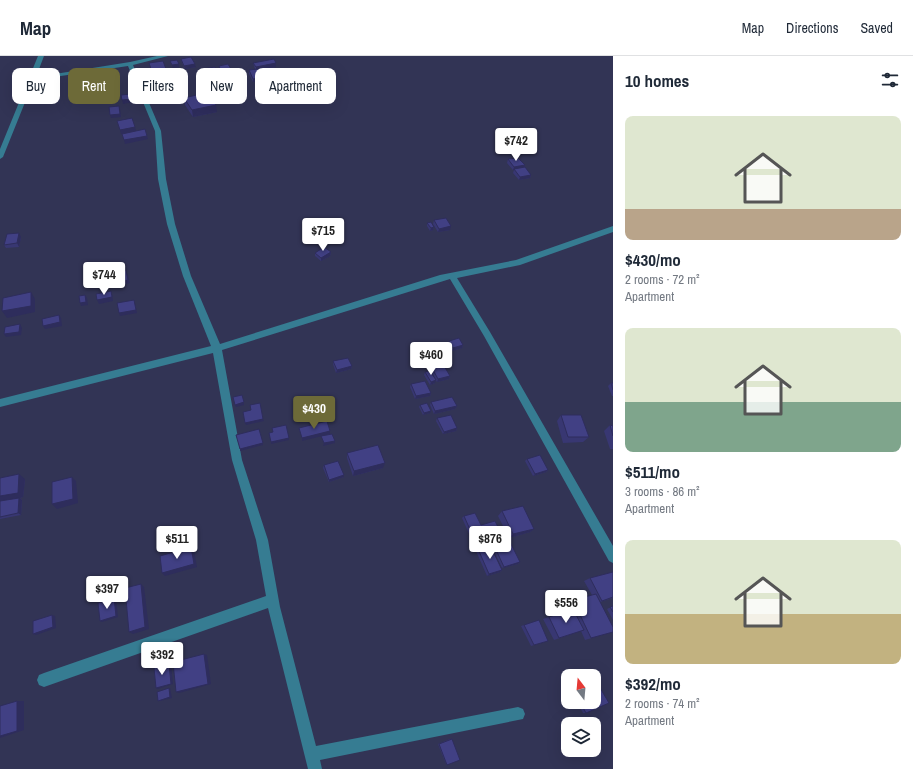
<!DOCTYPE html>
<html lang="en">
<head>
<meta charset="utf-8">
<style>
	:root { --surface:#fff; --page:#f2f2f3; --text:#1f2937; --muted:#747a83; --line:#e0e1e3; --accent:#6d6a38 }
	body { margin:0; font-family:"Archivo Narrow",sans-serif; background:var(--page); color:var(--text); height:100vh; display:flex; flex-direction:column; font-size:15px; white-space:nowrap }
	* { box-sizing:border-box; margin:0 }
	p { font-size:13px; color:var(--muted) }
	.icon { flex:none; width:22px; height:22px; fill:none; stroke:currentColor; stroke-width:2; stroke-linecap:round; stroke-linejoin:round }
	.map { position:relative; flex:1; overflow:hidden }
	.details { display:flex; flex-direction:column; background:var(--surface); width:300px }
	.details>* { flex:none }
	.guide { position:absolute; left:12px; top:12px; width:380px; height:36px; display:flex; gap:8px }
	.needle { width:26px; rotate:344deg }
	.controls { position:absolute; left:561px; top:613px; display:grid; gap:8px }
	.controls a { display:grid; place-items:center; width:40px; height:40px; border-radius:8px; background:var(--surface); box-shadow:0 4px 16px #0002; font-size:20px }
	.price { position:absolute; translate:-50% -34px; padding:0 9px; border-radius:4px; background:#fff; color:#222; font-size:13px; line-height:26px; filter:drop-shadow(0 1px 2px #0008) }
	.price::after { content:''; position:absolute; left:50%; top:24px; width:12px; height:9px; margin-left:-6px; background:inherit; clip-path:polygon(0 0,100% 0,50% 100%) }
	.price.current { background:var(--accent); color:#fff }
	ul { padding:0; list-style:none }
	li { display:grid; align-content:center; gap:8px; height:212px; padding:0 12px }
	li span { display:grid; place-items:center; height:124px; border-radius:8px; color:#555 }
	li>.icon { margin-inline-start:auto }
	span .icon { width:72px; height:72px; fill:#fffc; stroke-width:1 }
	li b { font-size:17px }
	h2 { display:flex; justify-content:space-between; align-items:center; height:48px; padding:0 12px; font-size:17px }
	.tag { padding:0 14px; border-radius:8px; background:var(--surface); box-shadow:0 4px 16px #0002; font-size:14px; line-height:36px }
	.tag.current { background:var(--accent); color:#fff }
	header { display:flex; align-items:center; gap:24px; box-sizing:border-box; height:56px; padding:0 20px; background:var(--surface); border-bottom:1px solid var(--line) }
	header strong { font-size:19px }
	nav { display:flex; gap:22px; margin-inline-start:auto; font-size:14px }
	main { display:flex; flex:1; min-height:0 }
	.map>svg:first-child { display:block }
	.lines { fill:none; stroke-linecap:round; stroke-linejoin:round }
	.minor { fill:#367c92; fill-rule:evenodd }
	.wall { fill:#383772 }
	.shaded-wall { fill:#2e2d5c }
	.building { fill:#414084; stroke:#2e2d5c }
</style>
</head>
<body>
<header>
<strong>Map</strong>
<nav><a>Map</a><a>Directions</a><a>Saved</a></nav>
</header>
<main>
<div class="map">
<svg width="613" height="713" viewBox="0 0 613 713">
	<rect width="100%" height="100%" fill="#323455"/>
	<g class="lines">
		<!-- minor -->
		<path class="minor" d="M38,0H44L36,21L130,6L157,0H168L133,9L161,75L166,123L175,168L191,220L220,288L440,219L516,204L613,170V176L520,209L457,222L490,276L613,490V507L609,505L484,280L450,223L222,294L242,404L268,484L280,551L316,690L518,651L523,653L525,658L523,663L320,704L322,713H308L268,552L44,631L39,629L37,624L39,619L44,617L266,540L256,484L232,404L213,297L0,351V343L211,290L183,220L167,168L158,123L155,75L128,10L34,24L3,101L0,103V93Z"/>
	</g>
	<!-- wall -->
	<path class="wall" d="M181,3L196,11L185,13L182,7Z
		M253,7L276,11L259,14L263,25L253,26L249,18V14L255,13Z
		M184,42L217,56L193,61L185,49Z
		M508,103L525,109L524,111L531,119L530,122L519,124L513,117L514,114H513L507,107Z
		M434,164L450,174L438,176L433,168Z
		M427,167L434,171L433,174L430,175L427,170Z
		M21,181L19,191L6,192L4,189Z
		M331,196L330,200L321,205L315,200V197Z
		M449,285L463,289L462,292L452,295L448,288Z
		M333,305L352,310L351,313L336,317L333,308Z
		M432,312L450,320L449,323L437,326L431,315Z
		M425,316L435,327L430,329L424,319Z
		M611,327H613V340H612L608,330Z
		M411,328L431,337L430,340L415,343L410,331Z
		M431,346L457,350L455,353L434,358L430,349Z
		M420,349L430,357L423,359L419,351Z
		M561,359L589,381L583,386L563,387L557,365Z
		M437,362L457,372L456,375L443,378L436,365Z
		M610,369L613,370V393H610L604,375Z
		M347,397L383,412L353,420L347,402Z
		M527,403L548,414L546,416L533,420L525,405Z
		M324,409L344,421L329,426L323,412Z
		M0,422L25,423L23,441L20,442L22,444L21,459L0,463Z
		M502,455L534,473L530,476L509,482L498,460Z
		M464,460L481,469L501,477L499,479L480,484L478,478L470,480L462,462Z
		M492,485L520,506L518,508L502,512L490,487Z
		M478,493L502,514L500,516L487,520L476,495Z
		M613,516V542L600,546L613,576L585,584L581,575L554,584L543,563L571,553L567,546L573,544L592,539L584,525L590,522Z
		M613,550V564L607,553Z
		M539,564L548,585L531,590L521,570Z
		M596,625L609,647L586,657H583L577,646H594V626Z
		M450,683H452L447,709L446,708L438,688Z"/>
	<!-- shaded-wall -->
	<path class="shaded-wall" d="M276,7V11L256,14V11Z
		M179,8V11L173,12L172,9Z
		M195,8L196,11L185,13L184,10Z
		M166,13L168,20L154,23L152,16Z
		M231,13V17L221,18V15Z
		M216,16L217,20L210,21L209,17Z
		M146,21L147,25L141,26L140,22Z
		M263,21V25L253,26V23Z
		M165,25L166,29L156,31L155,27Z
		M234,30L235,33L227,34L226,31Z
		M131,38L133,46L123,48L122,44Z
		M216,49L217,56L193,61L192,54Z
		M119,50L120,53L121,61L111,62L110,59Z
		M135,71L136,75L121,78L120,74Z
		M147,80L148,83L125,88L124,84Z
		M525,109L523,113H514V114H513L514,111Z
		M531,119L530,122L519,124L520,121Z
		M451,170L450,174L438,176L439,173Z
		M434,171L433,174L430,175L431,172Z
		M19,177L21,181L19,191L17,187Z
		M331,196L330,200L321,205V202Z
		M126,214L130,227L117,230L115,227Z
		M111,235L112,238L113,245L99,248L97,244Z
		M31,236L35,243V256L7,262L2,255Z
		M85,239L87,242L88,249L81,250L80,247Z
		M134,244L135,247L137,257L120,260L119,257Z
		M59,259L61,262L62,270L45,273L43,270Z
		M20,268L22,272L21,279L6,281L4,278Z
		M463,289L462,292L452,295L453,292Z
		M352,310L351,313L336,317L337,314Z
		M450,320L449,323L437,326L438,323Z
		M436,324L435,327L430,329L431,326Z
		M431,337L430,340L415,343L416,340Z
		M244,346V349L236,351L235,349Z
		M457,350L455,353L434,358L435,355Z
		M431,355L430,357L423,359L424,357Z
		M263,363L264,365L246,369L245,367Z
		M457,372L456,375L443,378L444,376Z
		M330,375V378L302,385V382Z
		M289,382V384L271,388V386Z
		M335,385V387L323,390L324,387Z
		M263,387V389L240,395V393Z
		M385,407L383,412L353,420L354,415Z
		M548,414L546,416L533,420L535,418Z
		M19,418L25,423L23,441L20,442L22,444L21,459L0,446V440Z
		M344,419V421L329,426V424Z
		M72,421L76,425L78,447L57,453L52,448Z
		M534,473L530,476L509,482L513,478Z
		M480,476L478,478L470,480L472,478Z
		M501,477L499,479L480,484L482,482Z
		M191,491L194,495L197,511L165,520L162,517Z
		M520,506L518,508L502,512L504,511Z
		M502,514L500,516L487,520L489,518Z
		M141,528L144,531L149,573L133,578L129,576Z
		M114,542L116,544L118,561L102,566L100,565Z
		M52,559L55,560L56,572L36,579L33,578Z
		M204,598L207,599L211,628L179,637L176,636Z
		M169,608H171L173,628L158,633L156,632Z
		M169,632H170L172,642L160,645H158Z
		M17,645H24V674L0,682V680Z"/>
	<!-- building -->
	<path class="building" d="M191,1L195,8L184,10L181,3Z
		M274,3L276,7L256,11L253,7Z
		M177,4L179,8L172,9L170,5Z
		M163,5L166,13L152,16L149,7Z
		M228,8L231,13L221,15L219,10Z
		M215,11L216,16L209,17L208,12Z
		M258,13L263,21L253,23L249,14Z
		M145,15L146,21L140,22L139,16Z
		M163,20L165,25L155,27L153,22Z
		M233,26L234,30L226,31L225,27Z
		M209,36L216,49L192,54L184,42Z
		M131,38L132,43L122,44L121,39Z
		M119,50L120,58L110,59L109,51Z
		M132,62L135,71L120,74L117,65Z
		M145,73L147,80L124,84L122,78Z
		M518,102L525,109L514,111L508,103Z
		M525,111L531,119L520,121L514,113Z
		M446,162L451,170L439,173L434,164Z
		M431,166L434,171L431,172L427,167Z
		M19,177L17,187L4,189L7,178Z
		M324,191L331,196L321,202L315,197Z
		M126,214L128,224L115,227L114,217Z
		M111,235L112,241L97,244L96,238Z
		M31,236V250L2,255L3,242Z
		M85,239L86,246L80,247L79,240Z
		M134,244L136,254L119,257L117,247Z
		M59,259L60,266L43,270L42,263Z
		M20,268L19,276L4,278L5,271Z
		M459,282L463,289L453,292L449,285Z
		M348,302L352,310L337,314L333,305Z
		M443,308L450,320L438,323L432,312Z
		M430,315L436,324L431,326L425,316Z
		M425,325L431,337L416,340L411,328Z
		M611,327H613V334Z
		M242,339L244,346L235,349L233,341Z
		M452,341L457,350L435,355L431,346Z
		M260,347L263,363L245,367L243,356L251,354L250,349Z
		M427,347L431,355L424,357L420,349Z
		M451,359L457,372L444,376L437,362Z
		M561,359H581L589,381H568Z
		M327,365L330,375L302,382L299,372Z
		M286,369L289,382L271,386L269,377L273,376L272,372Z
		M610,369L613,370V380Z
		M259,373L263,387L240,393L236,379Z
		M332,378L335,385L324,387L321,380Z
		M378,389L385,407L354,415L347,397Z
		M540,399L548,414L535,418L527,403Z
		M338,405L344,419L329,424L324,409Z
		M19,418L18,437L0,440V422Z
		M72,421L73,443L52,448V426Z
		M19,442L18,457L0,461V445Z
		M523,450L534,473L513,478L502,455Z
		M475,457L481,469L495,465L501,477L482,482L480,476L472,478L464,460Z
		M507,480L520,506L504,511L492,485Z
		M490,489L502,514L489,518L478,493Z
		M191,491L194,508L162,517L160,500Z
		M613,516V541L602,545L590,522Z
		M141,528L145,571L129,576L125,532Z
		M596,538L613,571V576L591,582L573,544Z
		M114,542L116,560L100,565L98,547Z
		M613,550V556L610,551Z
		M573,553L584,574L559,582L549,561Z
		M52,559L53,571L33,578V565Z
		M539,564L548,585L534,589L524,569Z
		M204,598L208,628L176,636L173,606Z
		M169,608L171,628L156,632L154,612Z
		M596,625L609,647L586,657L580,646H594V626Z
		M169,632L170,641L158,645L157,636Z
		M17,645V675L0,680V650Z
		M452,683L460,704L447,709L439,688Z"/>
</svg>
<div class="controls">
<a><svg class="needle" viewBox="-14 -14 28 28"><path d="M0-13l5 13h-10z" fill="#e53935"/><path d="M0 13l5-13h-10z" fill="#747a83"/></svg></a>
<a><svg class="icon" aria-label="layers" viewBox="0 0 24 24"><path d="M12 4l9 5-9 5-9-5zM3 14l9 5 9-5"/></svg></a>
</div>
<b class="price" style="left:516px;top:106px">$742</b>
<b class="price" style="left:323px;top:196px">$715</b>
<b class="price" style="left:104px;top:240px">$744</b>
<b class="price" style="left:431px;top:320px">$460</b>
<b class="price current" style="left:314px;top:374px">$430</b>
<b class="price" style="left:177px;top:504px">$511</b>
<b class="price" style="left:490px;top:504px">$876</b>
<b class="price" style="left:107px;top:554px">$397</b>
<b class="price" style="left:566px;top:568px">$556</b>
<b class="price" style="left:162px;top:620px">$392</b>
<div class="guide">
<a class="tag">Buy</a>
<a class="tag current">Rent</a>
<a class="tag">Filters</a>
<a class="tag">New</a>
<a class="tag">Apartment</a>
</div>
</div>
<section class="details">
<h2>10 homes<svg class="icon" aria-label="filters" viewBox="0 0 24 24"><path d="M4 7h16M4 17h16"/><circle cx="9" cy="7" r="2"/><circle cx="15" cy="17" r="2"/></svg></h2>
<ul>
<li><span style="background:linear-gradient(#dfe7d0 75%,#b9a48a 0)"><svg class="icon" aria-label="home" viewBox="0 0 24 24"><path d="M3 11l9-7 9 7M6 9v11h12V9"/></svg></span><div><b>$430/mo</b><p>2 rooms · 72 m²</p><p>Apartment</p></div></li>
<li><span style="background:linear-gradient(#dfe7d0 60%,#7fa58c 0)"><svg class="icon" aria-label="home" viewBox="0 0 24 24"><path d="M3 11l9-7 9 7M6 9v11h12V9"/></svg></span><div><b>$511/mo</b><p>3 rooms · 86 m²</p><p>Apartment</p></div></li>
<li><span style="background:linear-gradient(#dfe7d0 60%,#c2b280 0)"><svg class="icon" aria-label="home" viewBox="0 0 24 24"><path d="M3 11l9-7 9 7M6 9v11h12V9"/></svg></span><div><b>$392/mo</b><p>2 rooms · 74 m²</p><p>Apartment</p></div></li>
</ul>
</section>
</main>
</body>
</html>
